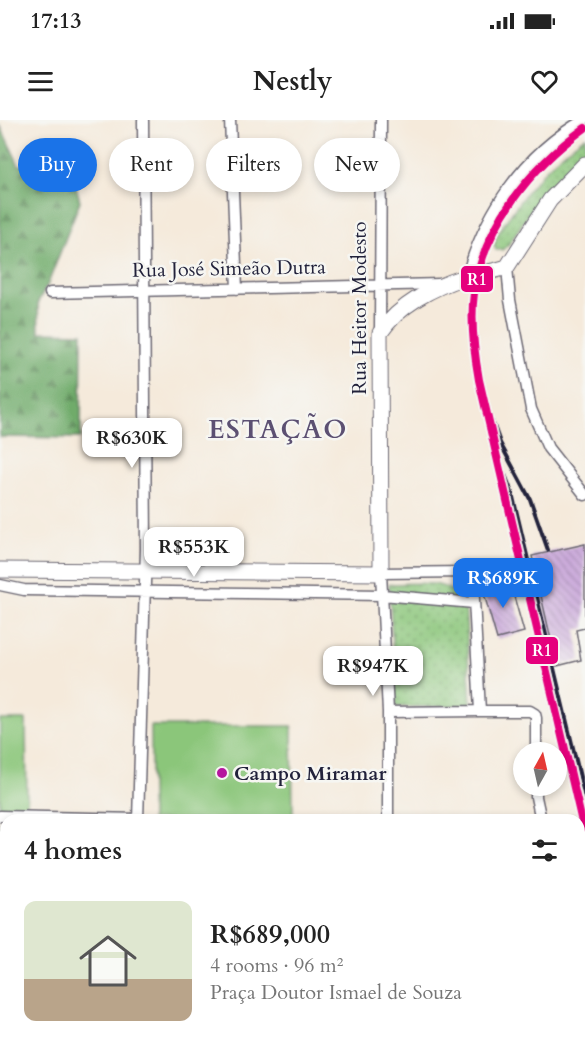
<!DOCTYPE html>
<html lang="en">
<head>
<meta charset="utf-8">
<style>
	:root { --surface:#fff; --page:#f6f6f6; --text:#222; --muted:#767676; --line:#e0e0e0; --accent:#1a73e8 }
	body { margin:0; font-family:Cardo,serif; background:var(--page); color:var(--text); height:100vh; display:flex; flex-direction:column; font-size:22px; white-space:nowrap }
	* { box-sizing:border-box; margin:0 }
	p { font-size:20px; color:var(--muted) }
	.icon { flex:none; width:33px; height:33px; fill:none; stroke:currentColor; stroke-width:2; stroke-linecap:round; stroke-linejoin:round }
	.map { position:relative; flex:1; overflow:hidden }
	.drawer { position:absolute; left:0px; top:694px; width:585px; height:236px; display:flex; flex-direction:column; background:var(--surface); border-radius:18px 18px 0 0; box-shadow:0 3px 9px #0003 }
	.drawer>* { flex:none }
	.guide { position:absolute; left:18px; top:18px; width:549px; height:54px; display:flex; gap:12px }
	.needle { width:39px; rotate:8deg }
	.tools { position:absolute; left:513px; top:622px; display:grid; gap:12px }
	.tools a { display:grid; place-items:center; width:54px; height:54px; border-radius:50%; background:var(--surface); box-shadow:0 3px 9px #0003; font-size:30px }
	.price { position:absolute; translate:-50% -51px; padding:0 14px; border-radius:12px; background:#fff; color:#222; font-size:20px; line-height:39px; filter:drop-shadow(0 2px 3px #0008) }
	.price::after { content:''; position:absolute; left:50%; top:36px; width:18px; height:14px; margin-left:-9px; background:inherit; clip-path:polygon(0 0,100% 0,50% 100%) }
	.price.current { background:var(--accent); color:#fff }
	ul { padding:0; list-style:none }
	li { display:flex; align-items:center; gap:18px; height:150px; padding:0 24px }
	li+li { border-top:2px solid var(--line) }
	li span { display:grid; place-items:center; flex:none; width:168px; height:120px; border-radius:12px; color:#555 }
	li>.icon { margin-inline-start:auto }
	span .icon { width:72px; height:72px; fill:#fffc; stroke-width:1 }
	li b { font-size:26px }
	h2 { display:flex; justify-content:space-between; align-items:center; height:72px; padding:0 24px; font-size:26px }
	.tag { padding:0 21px; border-radius:27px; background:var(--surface); box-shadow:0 3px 9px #0003; font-size:21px; line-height:54px }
	.tag.current { background:var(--accent); color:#fff }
	.status { display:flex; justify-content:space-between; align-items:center; height:42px; padding:0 30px; background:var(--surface); direction:ltr }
	.status svg { height:16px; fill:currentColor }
	header { display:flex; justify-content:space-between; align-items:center; height:78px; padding:0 24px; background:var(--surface); font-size:27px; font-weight:600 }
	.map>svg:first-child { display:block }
	.forest { fill:url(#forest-firs); stroke:#496652; stroke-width:1.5 }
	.park { fill:url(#park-dots); stroke:#56745a; stroke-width:1.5 }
	.pitch { fill:#8bc67a; stroke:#56745a; stroke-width:1.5 }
	.water { fill:#7eb3ec; stroke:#506a94; stroke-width:1.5 }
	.building { fill:url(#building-back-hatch) }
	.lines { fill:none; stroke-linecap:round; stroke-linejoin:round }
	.street-casing { stroke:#6c6873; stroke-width:13 }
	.secondary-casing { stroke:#6c6873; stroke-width:17 }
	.street { stroke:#fff; stroke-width:10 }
	.secondary { stroke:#fff; stroke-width:15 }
	.rail { stroke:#22223b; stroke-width:4 }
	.rail-1-casing { stroke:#f6f6f2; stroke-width:12 }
	.rail-1 { stroke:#e5007d; stroke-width:8 }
	.poi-dot { fill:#b5179e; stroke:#f6f6f2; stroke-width:2 }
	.labels { text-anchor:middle; stroke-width:5; stroke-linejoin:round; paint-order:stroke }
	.street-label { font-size:20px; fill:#22223b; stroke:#f6f6f2 }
	.poi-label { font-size:20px; font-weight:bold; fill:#22223b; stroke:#f6f6f2; text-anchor:start }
	.district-label { font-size:26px; font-weight:bold; letter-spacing:1.5px; fill:#5c5072; stroke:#f6f6f2 }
	.line-badge { stroke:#f6f6f2; stroke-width:2 }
	.badge-label { font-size:16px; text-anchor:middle; font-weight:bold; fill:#fff }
</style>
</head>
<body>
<div class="status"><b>17:13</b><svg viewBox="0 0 49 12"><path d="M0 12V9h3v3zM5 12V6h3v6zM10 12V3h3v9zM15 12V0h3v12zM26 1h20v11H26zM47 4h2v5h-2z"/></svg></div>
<header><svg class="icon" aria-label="menu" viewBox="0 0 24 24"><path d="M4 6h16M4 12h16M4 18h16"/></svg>Nestly<svg class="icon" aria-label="heart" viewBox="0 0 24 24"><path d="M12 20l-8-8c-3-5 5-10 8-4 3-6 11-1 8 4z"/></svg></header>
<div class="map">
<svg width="585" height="929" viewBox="0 0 585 929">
	<defs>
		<pattern id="forest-firs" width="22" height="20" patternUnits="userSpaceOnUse" patternTransform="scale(1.5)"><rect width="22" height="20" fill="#70ab6a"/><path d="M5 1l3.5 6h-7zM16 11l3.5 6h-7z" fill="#5c8b58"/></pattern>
		<pattern id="park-dots" width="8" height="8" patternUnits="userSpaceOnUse" patternTransform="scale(1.5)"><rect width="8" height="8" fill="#8bc67a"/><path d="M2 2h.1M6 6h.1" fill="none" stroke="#71a065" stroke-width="1.8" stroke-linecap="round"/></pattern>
		<pattern id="building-back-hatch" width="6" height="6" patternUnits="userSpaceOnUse" patternTransform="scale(1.5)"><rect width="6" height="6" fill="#c8a4d9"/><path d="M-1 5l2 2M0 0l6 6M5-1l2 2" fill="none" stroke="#a285b1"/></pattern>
	</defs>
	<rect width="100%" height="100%" fill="#f6f6f2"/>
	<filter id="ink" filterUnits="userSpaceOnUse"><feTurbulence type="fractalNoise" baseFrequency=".0167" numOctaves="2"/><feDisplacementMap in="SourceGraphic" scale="12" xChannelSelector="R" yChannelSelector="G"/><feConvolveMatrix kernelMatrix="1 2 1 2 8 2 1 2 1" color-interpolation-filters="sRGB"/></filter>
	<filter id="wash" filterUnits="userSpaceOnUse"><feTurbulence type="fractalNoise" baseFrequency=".008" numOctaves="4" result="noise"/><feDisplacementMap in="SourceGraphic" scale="24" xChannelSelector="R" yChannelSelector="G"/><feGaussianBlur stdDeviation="1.35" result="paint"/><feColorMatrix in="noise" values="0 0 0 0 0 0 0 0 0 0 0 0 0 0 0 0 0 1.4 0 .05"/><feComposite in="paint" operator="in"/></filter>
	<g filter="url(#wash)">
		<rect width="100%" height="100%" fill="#f5eadb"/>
		<!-- forest -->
		<path class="forest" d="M0,5L19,45L72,50L80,81L48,164L38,182L39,212L82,213L81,318L0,317Z
			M6,705V864L2,867H0V706Z"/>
		<!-- park -->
		<path class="park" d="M585,16V32C551,56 531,91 508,125L502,130H496L494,124L497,115C525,72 543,46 585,16Z
			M389,464C418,464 445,457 465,482L471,586L396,587Z"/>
		<!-- pitch -->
		<path class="pitch" d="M0,600H26L27,687H0Z
			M151,606H292L293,700H151Z"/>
		<!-- water -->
		<path class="water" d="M26,924H216L220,929H45Z"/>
		<g id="blocks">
			<!-- building -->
			<path class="building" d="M585,424V508L576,510L581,540L557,546L532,436Z
				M509,459L524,512L497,519L482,467Z"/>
		</g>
	</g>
	<g filter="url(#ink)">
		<use href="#blocks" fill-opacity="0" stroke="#6c6873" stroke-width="1.5"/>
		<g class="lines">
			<!-- street casing -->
			<g class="street-casing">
				<path id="street" d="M230,0L237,169
					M507,147L510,180L531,289L548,328L585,375
					M467,156C485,92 524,34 584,0
					M50,173L441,164
					M380,213L381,0
					M0,465L24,470L382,475L474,483
					M480,591H530L535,594L536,598V633
					M536,666V677L541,700
					M0,696L138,699
					M138,700L146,429L143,0
					M388,700V592L381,453L468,452L473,461L480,591L388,592
					M543,924V929
					M386,929V924"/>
			</g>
			<!-- secondary casing -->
			<g class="secondary-casing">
				<path id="secondary" d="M0,450L381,453L380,213C399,185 433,167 465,157C479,153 493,152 507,147L550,80L585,44"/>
			</g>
			<!-- street -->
			<use href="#street" class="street"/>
			<!-- secondary -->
			<use href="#secondary" class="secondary"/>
			<!-- rail -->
			<path class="rail" d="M481,269L500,323L530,379L548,430
				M494,325L512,373L585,678"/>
			<!-- rail-1 casing -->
			<g class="rail-1-casing">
				<path id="rail-1" d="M585,8C531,47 484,105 474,173C470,202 474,232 479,260L585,715"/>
			</g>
			<!-- rail-1 -->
			<use href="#rail-1" class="rail-1"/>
		</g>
	</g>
	<!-- markers -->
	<circle class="poi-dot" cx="222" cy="653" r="6"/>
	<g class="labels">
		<!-- street labels -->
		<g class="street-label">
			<text transform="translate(229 148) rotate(-1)" y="7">Rua José Simeão Dutra</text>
			<text transform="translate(359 188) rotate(-90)" y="7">Rua Heitor Modesto</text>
		</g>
		<!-- poi labels -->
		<g class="poi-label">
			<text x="234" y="660">Campo Miramar</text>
		</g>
		<!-- district labels -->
		<g class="district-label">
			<text x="278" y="318">ESTAÇÃO</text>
		</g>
	</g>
	<g class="line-badge">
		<rect x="460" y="145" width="34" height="28" rx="6" fill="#e5007d"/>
		<rect x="525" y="516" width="34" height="29" rx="6" fill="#e5007d"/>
	</g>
	<g class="badge-label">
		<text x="477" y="165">R1</text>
		<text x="542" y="536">R1</text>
	</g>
</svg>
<div class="tools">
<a><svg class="needle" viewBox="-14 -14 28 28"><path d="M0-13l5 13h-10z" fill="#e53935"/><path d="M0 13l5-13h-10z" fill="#767676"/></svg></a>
</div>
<b class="price" style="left:132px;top:349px">R$630K</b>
<b class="price" style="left:194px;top:458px">R$553K</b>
<b class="price current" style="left:503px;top:489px">R$689K</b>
<b class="price" style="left:373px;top:577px">R$947K</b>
<div class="guide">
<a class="tag current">Buy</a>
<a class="tag">Rent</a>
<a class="tag">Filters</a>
<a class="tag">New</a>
</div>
<section class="drawer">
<h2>4 homes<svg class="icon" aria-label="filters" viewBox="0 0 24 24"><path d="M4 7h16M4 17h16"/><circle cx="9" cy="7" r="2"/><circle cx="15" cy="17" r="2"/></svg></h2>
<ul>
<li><span style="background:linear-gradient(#dfe7d0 65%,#b9a48a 0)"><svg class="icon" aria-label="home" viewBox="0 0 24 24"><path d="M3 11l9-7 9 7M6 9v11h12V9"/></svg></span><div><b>R$689,000</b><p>4 rooms · 96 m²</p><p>Praça Doutor Ismael de Souza</p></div></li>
</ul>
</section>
</div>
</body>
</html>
